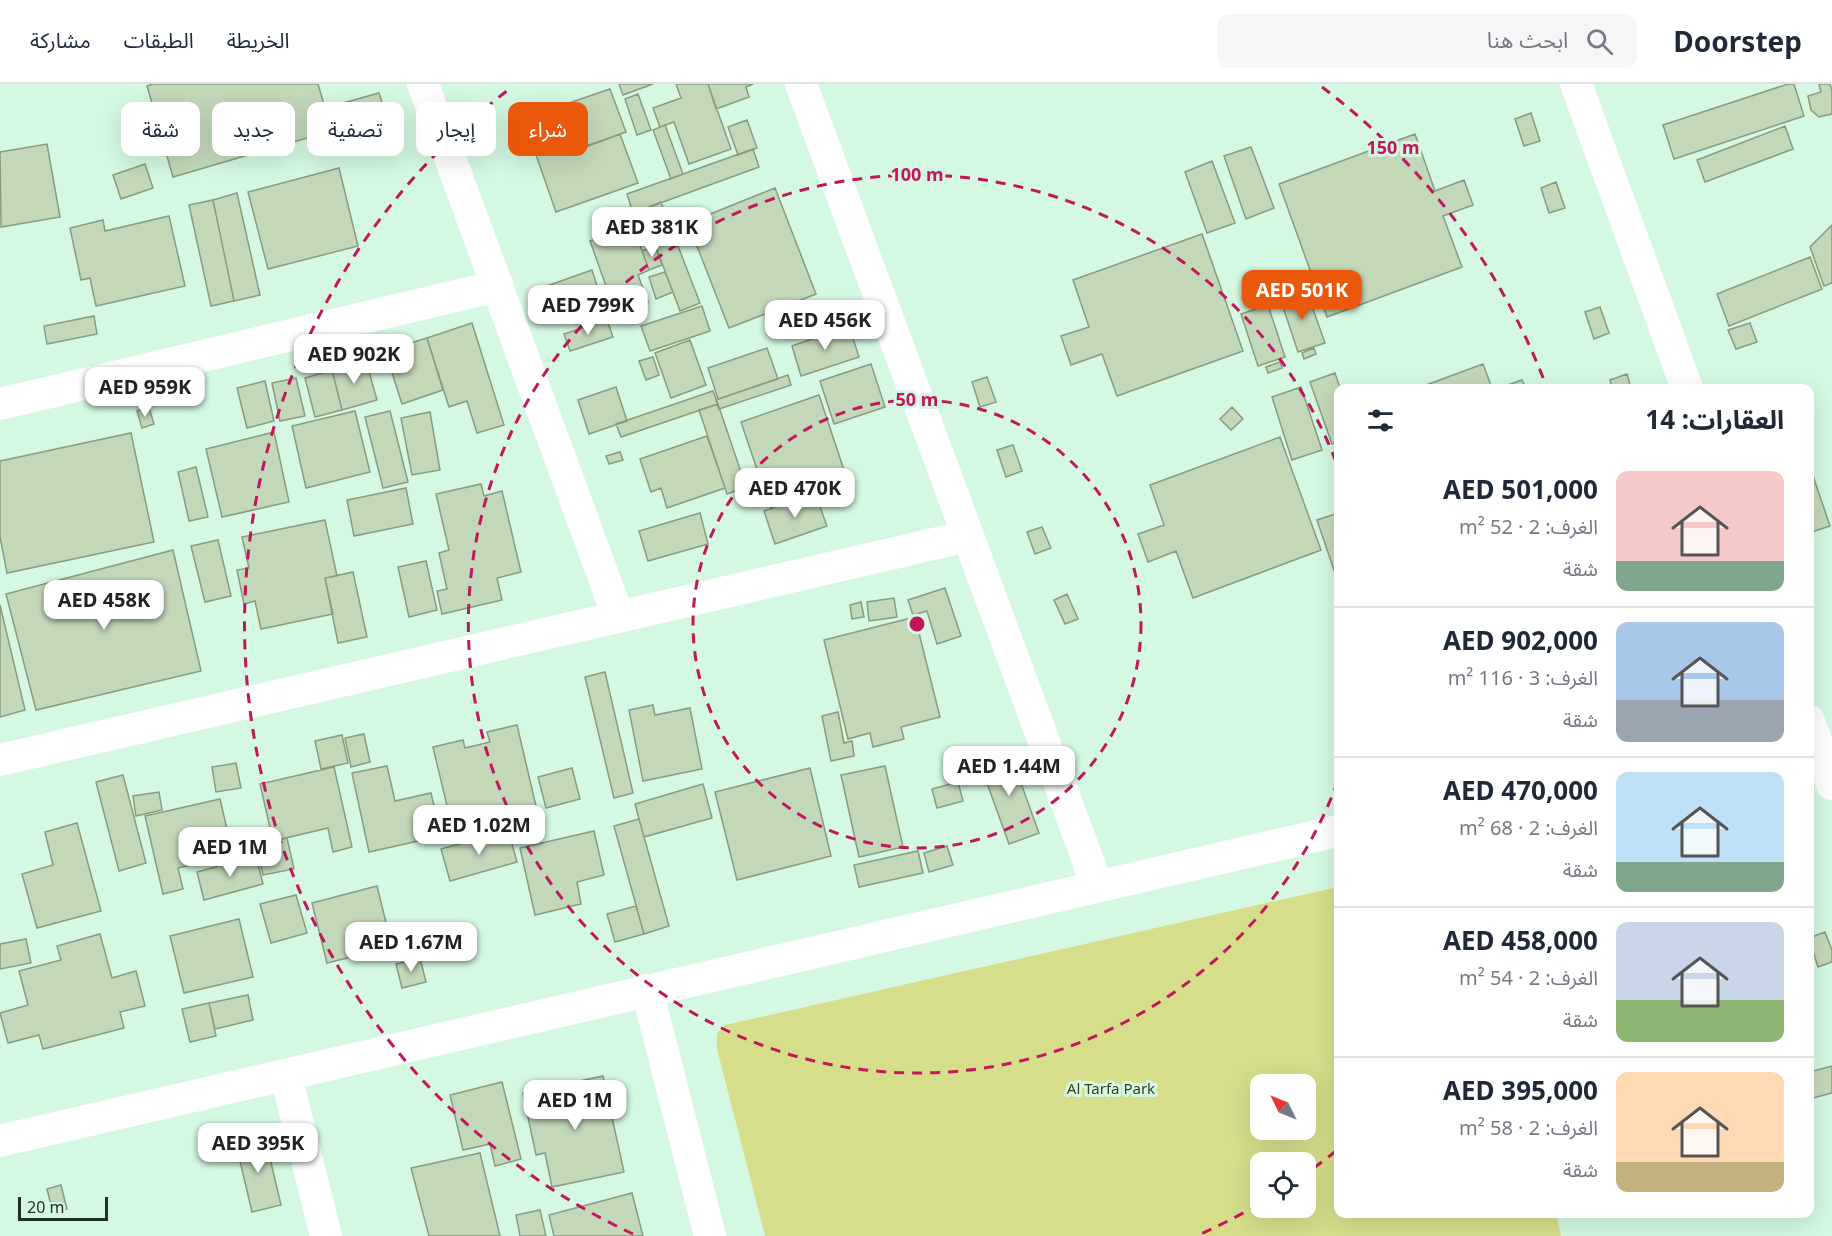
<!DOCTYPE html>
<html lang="ar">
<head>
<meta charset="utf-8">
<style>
	:root { --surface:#fff; --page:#f6f6f7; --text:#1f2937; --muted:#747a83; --line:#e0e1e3; --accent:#ea580c }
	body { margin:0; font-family:"Noto Sans","Noto Sans Arabic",sans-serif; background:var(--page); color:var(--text); direction:rtl; height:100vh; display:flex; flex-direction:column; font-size:22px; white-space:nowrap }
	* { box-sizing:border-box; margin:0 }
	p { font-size:20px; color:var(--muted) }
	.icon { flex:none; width:33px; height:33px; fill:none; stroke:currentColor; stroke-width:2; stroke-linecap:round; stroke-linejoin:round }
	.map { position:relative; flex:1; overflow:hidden; direction:ltr }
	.panel { position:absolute; left:1334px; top:300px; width:480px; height:834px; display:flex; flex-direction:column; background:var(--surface); border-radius:12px; box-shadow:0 6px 24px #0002; direction:rtl }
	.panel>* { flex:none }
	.guide { position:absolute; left:18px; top:18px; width:570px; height:54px; direction:rtl; display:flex; gap:12px }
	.needle { width:39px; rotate:313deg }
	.tools { position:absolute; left:1250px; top:990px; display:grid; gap:12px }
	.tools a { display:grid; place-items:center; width:66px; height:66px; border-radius:12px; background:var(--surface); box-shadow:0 6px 24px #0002; font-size:30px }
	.scale { position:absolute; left:18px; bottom:15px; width:90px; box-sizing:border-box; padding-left:6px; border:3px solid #212f26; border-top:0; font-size:16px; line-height:21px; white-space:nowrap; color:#212f26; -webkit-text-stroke:4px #d4f8e2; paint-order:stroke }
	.price { position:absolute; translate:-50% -51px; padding:0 14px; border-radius:12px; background:#fff; color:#222; font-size:20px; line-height:39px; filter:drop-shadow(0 2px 3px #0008) }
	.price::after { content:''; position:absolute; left:50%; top:36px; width:18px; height:14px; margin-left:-9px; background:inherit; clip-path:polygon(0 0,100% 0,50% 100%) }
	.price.on { background:var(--accent); color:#fff }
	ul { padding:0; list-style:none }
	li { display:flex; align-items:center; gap:18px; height:150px; padding:0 30px }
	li+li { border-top:2px solid var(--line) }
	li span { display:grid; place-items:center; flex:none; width:168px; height:120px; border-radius:12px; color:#555 }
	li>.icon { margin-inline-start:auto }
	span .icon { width:72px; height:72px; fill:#fffc; stroke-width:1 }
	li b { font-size:26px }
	h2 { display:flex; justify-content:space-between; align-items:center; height:72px; padding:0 30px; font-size:26px }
	.chip { padding:0 21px; border-radius:12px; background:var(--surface); box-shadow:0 6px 24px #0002; font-size:21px; line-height:54px }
	.chip.on { background:var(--accent); color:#fff }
	header { display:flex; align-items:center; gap:36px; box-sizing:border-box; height:84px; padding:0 30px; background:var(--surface); border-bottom:2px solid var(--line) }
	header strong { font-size:28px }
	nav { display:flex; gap:33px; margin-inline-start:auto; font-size:21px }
	.search { width:420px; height:54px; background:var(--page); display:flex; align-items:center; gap:15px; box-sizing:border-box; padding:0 21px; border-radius:12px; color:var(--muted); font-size:22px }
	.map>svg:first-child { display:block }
	.green { fill:#d6de8c; fill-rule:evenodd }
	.building { fill:#c3d8b9; stroke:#889c7f; stroke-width:1.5 }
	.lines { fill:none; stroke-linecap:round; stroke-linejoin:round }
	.street { stroke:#fff; stroke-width:32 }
	.ring { fill:none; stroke:#c2185b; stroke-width:3; stroke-dasharray:10 8 }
	.labels { text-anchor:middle; stroke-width:6; stroke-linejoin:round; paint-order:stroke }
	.park-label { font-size:15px; fill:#3b3e19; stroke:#d4f8e2 }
	.centre { fill:#c2185b; stroke:#d4f8e2; stroke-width:3 }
	.ring-label { font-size:18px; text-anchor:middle; font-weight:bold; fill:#c2185b; stroke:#d4f8e2; stroke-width:6; stroke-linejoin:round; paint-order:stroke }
</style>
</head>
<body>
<header>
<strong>Doorstep</strong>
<div class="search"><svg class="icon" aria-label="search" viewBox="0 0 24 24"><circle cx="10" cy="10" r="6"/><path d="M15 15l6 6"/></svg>ابحث هنا</div>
<nav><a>الخريطة</a><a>الطبقات</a><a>مشاركة</a></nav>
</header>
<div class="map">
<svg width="1832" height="1152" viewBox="0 0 1832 1152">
	<rect width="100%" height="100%" fill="#d4f8e2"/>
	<!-- green -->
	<path class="green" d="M1338,803V1130H1556L1561,1152H765L717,965V950L725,941ZM1305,1000V1046H1260V1000ZM1305,1078V1124H1260V1078Z"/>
	<!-- building -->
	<path class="building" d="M153,0H318L325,24L379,9L386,31L173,93L147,2Z
		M619,0H653L623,11Z
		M676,0H708L731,65L689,80L674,38L660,43L653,24L681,14Z
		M708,0H753L746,3L749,13L716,25Z
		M1788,0H1794L1804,32L1674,75L1663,41Z
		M1819,0H1830L1832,6V30L1819,33L1811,26L1808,12L1821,8Z
		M610,5L626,48L588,62L572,18Z
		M638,10L651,46L637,51L625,15Z
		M563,22L578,65L620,50L638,99L556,128L528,48L542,43L537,31Z
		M1531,29L1540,57L1524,62L1515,35Z
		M747,36L757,64L738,71L728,43Z
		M665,41L683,90L671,95L653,46Z
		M1785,42L1793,65L1705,98L1697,76Z
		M1415,50L1435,107L1464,96L1473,121L1443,132L1462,183L1327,233L1279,100Z
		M47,60L60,133L1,143L0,68Z
		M1251,63L1274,124L1246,135L1224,72Z
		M753,65L759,83L633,129L627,110Z
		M1212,77L1235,139L1207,149L1185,88Z
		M145,80L153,104L121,115L113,91Z
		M339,84L358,162L268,185L248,108Z
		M1556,98L1565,124L1549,129L1541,104Z
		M775,104L816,210L729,244L688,139Z
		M237,109L260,211L234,217L213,116Z
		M213,116L234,217L211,222L189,121Z
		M661,118L700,219L680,227L642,126Z
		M169,132L185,202L96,222L90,194L81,196L70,144L103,136L105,147Z
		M1832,141V199L1824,202L1810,163Z
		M633,142L649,186L638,191L648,218L627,226L621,212L611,216L590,157Z
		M1202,150L1243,267L1117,312L1102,270L1071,281L1061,252L1089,243L1073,196Z
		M655,162L662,181L649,186L642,167Z
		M1810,173L1822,205L1729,242L1717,210Z
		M592,186L598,205L551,222L544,203Z
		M665,188L673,208L656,215L649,193Z
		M1306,205L1325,259L1298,268L1280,214Z
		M601,211L607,229L576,240L570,222Z
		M1268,221L1285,273L1258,282L1241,230Z
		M702,222L710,247L650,267L641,242Z
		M1600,223L1609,249L1594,255L1585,228Z
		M94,232L97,250L47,260L44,242Z
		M607,236L613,253L570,267L564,250Z
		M472,239L504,341L477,349L467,317L449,323L427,254Z
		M1750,239L1757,258L1736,265L1728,246Z
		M849,242L859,273L801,292L792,262Z
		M427,254L443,306L402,320L385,267Z
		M690,256L706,301L671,314L655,269Z
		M767,264L778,295L718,315L708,284Z
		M1314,264L1316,270L1304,275L1302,269Z
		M653,273L659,291L646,296L639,277Z
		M366,277L377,316L342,326L332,286Z
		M1280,278L1282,284L1268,289L1266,283Z
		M871,280L885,323L834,340L820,297Z
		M1483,280L1492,304H1418Z
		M332,286L342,326L315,333L305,294Z
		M1335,289L1340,304H1338V358L1332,360L1310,298Z
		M1627,290L1631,304H1612L1610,296Z
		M788,291L791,301L719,325L716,316Z
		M987,293L996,318L980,323L972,298Z
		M296,294L305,332L280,337L272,299Z
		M1522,296L1526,304H1499Z
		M265,297L274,337L247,344L237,304Z
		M616,303L627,337L589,350L578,316Z
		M1301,303L1322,366L1292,376L1272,313Z
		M713,307L718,320L621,353L616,340Z
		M819,311L848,398L770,424L741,338Z
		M718,320L746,403L727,410L699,326Z
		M1232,323L1243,335L1231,346L1220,335Z
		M149,324L154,340L142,344L137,327Z
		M355,327L370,388L306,404L292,342Z
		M390,327L408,398L383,404L365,333Z
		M430,328L440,386L412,391L401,334Z
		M274,348L289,418L222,433L206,365Z
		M131,349L154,458L7,489L0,453V377Z
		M707,352L725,404L667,424L661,404L651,408L640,375Z
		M1280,353L1321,466L1193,514L1176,467L1148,478L1138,450L1164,441L1150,401Z
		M1013,361L1022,387L1006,393L997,366Z
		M620,368L623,376L609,380L606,372Z
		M1809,380L1830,442L1809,449Z
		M196,383L208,433L189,437L178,388Z
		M481,400L484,412L502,407L521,488L497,494L502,516L442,530L437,507L447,505L439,469L449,466L436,410Z
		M406,404L413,440L354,452L347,416Z
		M815,409L827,442L775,460L764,427Z
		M700,429L708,460L648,477L639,447Z
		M1338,429V488L1335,489L1317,436Z
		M325,436L337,492L325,494L333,530L261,545L255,517L244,520L237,486L249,484L242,453Z
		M1042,443L1051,464L1035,470L1027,448Z
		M218,456L231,512L205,518L191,462Z
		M173,466L201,587L36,626L6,510Z
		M426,477L437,526L409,533L398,483Z
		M353,488L367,553L338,559L325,494Z
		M945,504L961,552L937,560L927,527L913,531L908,516Z
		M1067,510L1078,535L1065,540L1054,516Z
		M894,514L897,533L869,537L867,518Z
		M861,518L864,533L852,535L850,521Z
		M0,521L25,626L0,633Z
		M915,533L940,633L901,643L904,655L873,663L870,649L848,655L824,556Z
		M605,588L633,709L614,714L585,593Z
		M653,621L655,631L690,624L702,685L643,697L629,626Z
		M838,628L844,659L852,657L854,672L831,677L822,632Z
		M517,641L536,722L452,743L433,663L463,656L465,664L490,658L487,648Z
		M364,650L370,678L351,683L345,654Z
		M342,651L348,679L321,685L315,657Z
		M1009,666L1039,749L1009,760L979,677Z
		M236,679L241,704L216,708L212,683Z
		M387,682L395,717L431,709L441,752L369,768L352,689Z
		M885,682L903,763L859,773L841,691Z
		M334,683L352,763L333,768L328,744L273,757L260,700Z
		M572,684L580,715L546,724L538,693Z
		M810,684L831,772L737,796L715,708Z
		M123,691L146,779L119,787L96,698Z
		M958,698L963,717L937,724L932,705Z
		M703,700L712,734L644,753L635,720Z
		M159,708L162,726L136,732L133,712Z
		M220,715L233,771L178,784L183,805L163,810L145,732Z
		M639,735L669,842L644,850L614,742Z
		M77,739L101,827L37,844L22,790L53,781L45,748Z
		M270,745L273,757L287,754L294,785L263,791L253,748Z
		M508,746L517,778L450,797L441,765Z
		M594,747L604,791L577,798L581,820L535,831L520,764Z
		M947,762L953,781L929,788L924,769Z
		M918,767L923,789L859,803L854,781Z
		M256,772L263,800L204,816L197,788Z
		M377,802L392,863L327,879L312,819Z
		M296,811L307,849L271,859L260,820Z
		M636,822L644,850L615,858L607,830Z
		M239,835L253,893L184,909L170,852Z
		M1825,848L1832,866V878L1818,883L1809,854Z
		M100,850L112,894L136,887L145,922L120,928L124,944L43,965L39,951L8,959L0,929L28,921L19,887L61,876L57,862Z
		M26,855L31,879L0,885V860Z
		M420,874L426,898L402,904L396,880Z
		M248,911L253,936L215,945L209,919Z
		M209,919L216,952L190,958L182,925Z
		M1832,982V1009L1809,1015V988Z
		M603,992L624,1088L552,1103L545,1069L536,1071L523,1009Z
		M502,998L521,1075L495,1082L490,1060L463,1066L450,1011Z
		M265,1053L281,1121L252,1128L236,1060Z
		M480,1069L500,1152H429L411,1084Z
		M61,1101L67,1125L53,1129L47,1105Z
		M632,1109L643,1152H554L549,1131Z
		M540,1126L546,1152H520L516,1131Z"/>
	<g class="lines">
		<!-- street -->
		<path class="street" d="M423,0L618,532
			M801,0L1097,801
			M1576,0L1687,304
			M0,320L498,202
			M1809,637L1832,700
			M0,676L968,452
			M647,906L710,1152
			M286,991L326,1152
			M0,1057L1338,747"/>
	</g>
	<!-- distance rings -->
	<g class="ring">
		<circle cx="917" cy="540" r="224"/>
		<path d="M1338 697A449 449 0 1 1 1338 383"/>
		<path d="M1336 1067A673 673 0 0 1 1308 1088M1259 1120A673 673 0 0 1 1201 1150M633 1150A673 673 0 0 1 512 3M1322 3A673 673 0 0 1 1547 304"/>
	</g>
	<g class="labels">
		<!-- park labels -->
		<g class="park-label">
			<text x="1111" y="1010">Al Tarfa Park</text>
		</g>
	</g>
	<circle cx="917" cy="540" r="9" class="centre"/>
	<g class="ring-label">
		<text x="1393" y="70">150 m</text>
		<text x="917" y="97">100 m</text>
		<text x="917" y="322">50 m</text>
	</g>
</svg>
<div class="tools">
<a><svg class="needle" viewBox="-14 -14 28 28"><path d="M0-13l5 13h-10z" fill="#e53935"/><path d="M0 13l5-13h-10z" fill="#747a83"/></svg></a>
<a><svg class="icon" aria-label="locate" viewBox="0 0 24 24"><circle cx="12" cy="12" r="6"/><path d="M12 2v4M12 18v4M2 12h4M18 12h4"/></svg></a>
</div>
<div class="scale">20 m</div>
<b class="price" style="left:652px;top:174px">AED 381K</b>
<b class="price on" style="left:1302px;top:237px">AED 501K</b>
<b class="price" style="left:588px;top:252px">AED 799K</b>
<b class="price" style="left:825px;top:267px">AED 456K</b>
<b class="price" style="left:354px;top:301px">AED 902K</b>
<b class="price" style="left:145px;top:334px">AED 959K</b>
<b class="price" style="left:795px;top:435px">AED 470K</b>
<b class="price" style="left:104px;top:547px">AED 458K</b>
<b class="price" style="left:1009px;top:713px">AED 1.44M</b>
<b class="price" style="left:479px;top:772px">AED 1.02M</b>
<b class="price" style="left:230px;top:794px">AED 1M</b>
<b class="price" style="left:411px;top:889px">AED 1.67M</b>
<b class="price" style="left:575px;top:1047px">AED 1M</b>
<b class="price" style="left:258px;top:1090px">AED 395K</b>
<div class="guide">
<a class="chip on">شراء</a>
<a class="chip">إيجار</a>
<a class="chip">تصفية</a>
<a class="chip">جديد</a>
<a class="chip">شقة</a>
</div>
<section class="panel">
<h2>العقارات: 14<svg class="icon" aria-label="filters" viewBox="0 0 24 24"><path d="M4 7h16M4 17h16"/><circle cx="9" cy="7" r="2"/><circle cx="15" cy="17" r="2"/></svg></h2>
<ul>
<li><span style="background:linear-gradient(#f6c9c9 75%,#7fa58c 0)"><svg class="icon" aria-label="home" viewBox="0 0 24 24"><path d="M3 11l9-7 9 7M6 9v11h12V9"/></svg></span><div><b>AED 501,000</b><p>الغرف: 2 · 52 m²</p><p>شقة</p></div></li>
<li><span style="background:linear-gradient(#a9c7e8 65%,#9aa5b1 0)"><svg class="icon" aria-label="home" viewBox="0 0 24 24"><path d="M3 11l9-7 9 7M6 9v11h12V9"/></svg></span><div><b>AED 902,000</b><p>الغرف: 3 · 116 m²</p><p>شقة</p></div></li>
<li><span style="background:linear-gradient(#bfe0f5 75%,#7fa58c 0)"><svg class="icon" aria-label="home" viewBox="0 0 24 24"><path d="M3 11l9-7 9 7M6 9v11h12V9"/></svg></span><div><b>AED 470,000</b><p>الغرف: 2 · 68 m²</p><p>شقة</p></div></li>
<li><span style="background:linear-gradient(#c9d6e8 65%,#8fb573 0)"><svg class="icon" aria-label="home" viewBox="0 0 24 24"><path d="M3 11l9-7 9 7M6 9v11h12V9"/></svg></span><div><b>AED 458,000</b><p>الغرف: 2 · 54 m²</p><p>شقة</p></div></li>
<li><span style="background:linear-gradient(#ffd9b3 75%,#c2b280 0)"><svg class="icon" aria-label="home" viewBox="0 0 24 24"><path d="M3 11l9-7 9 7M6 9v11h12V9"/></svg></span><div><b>AED 395,000</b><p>الغرف: 2 · 58 m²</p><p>شقة</p></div></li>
</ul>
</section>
</div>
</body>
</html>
